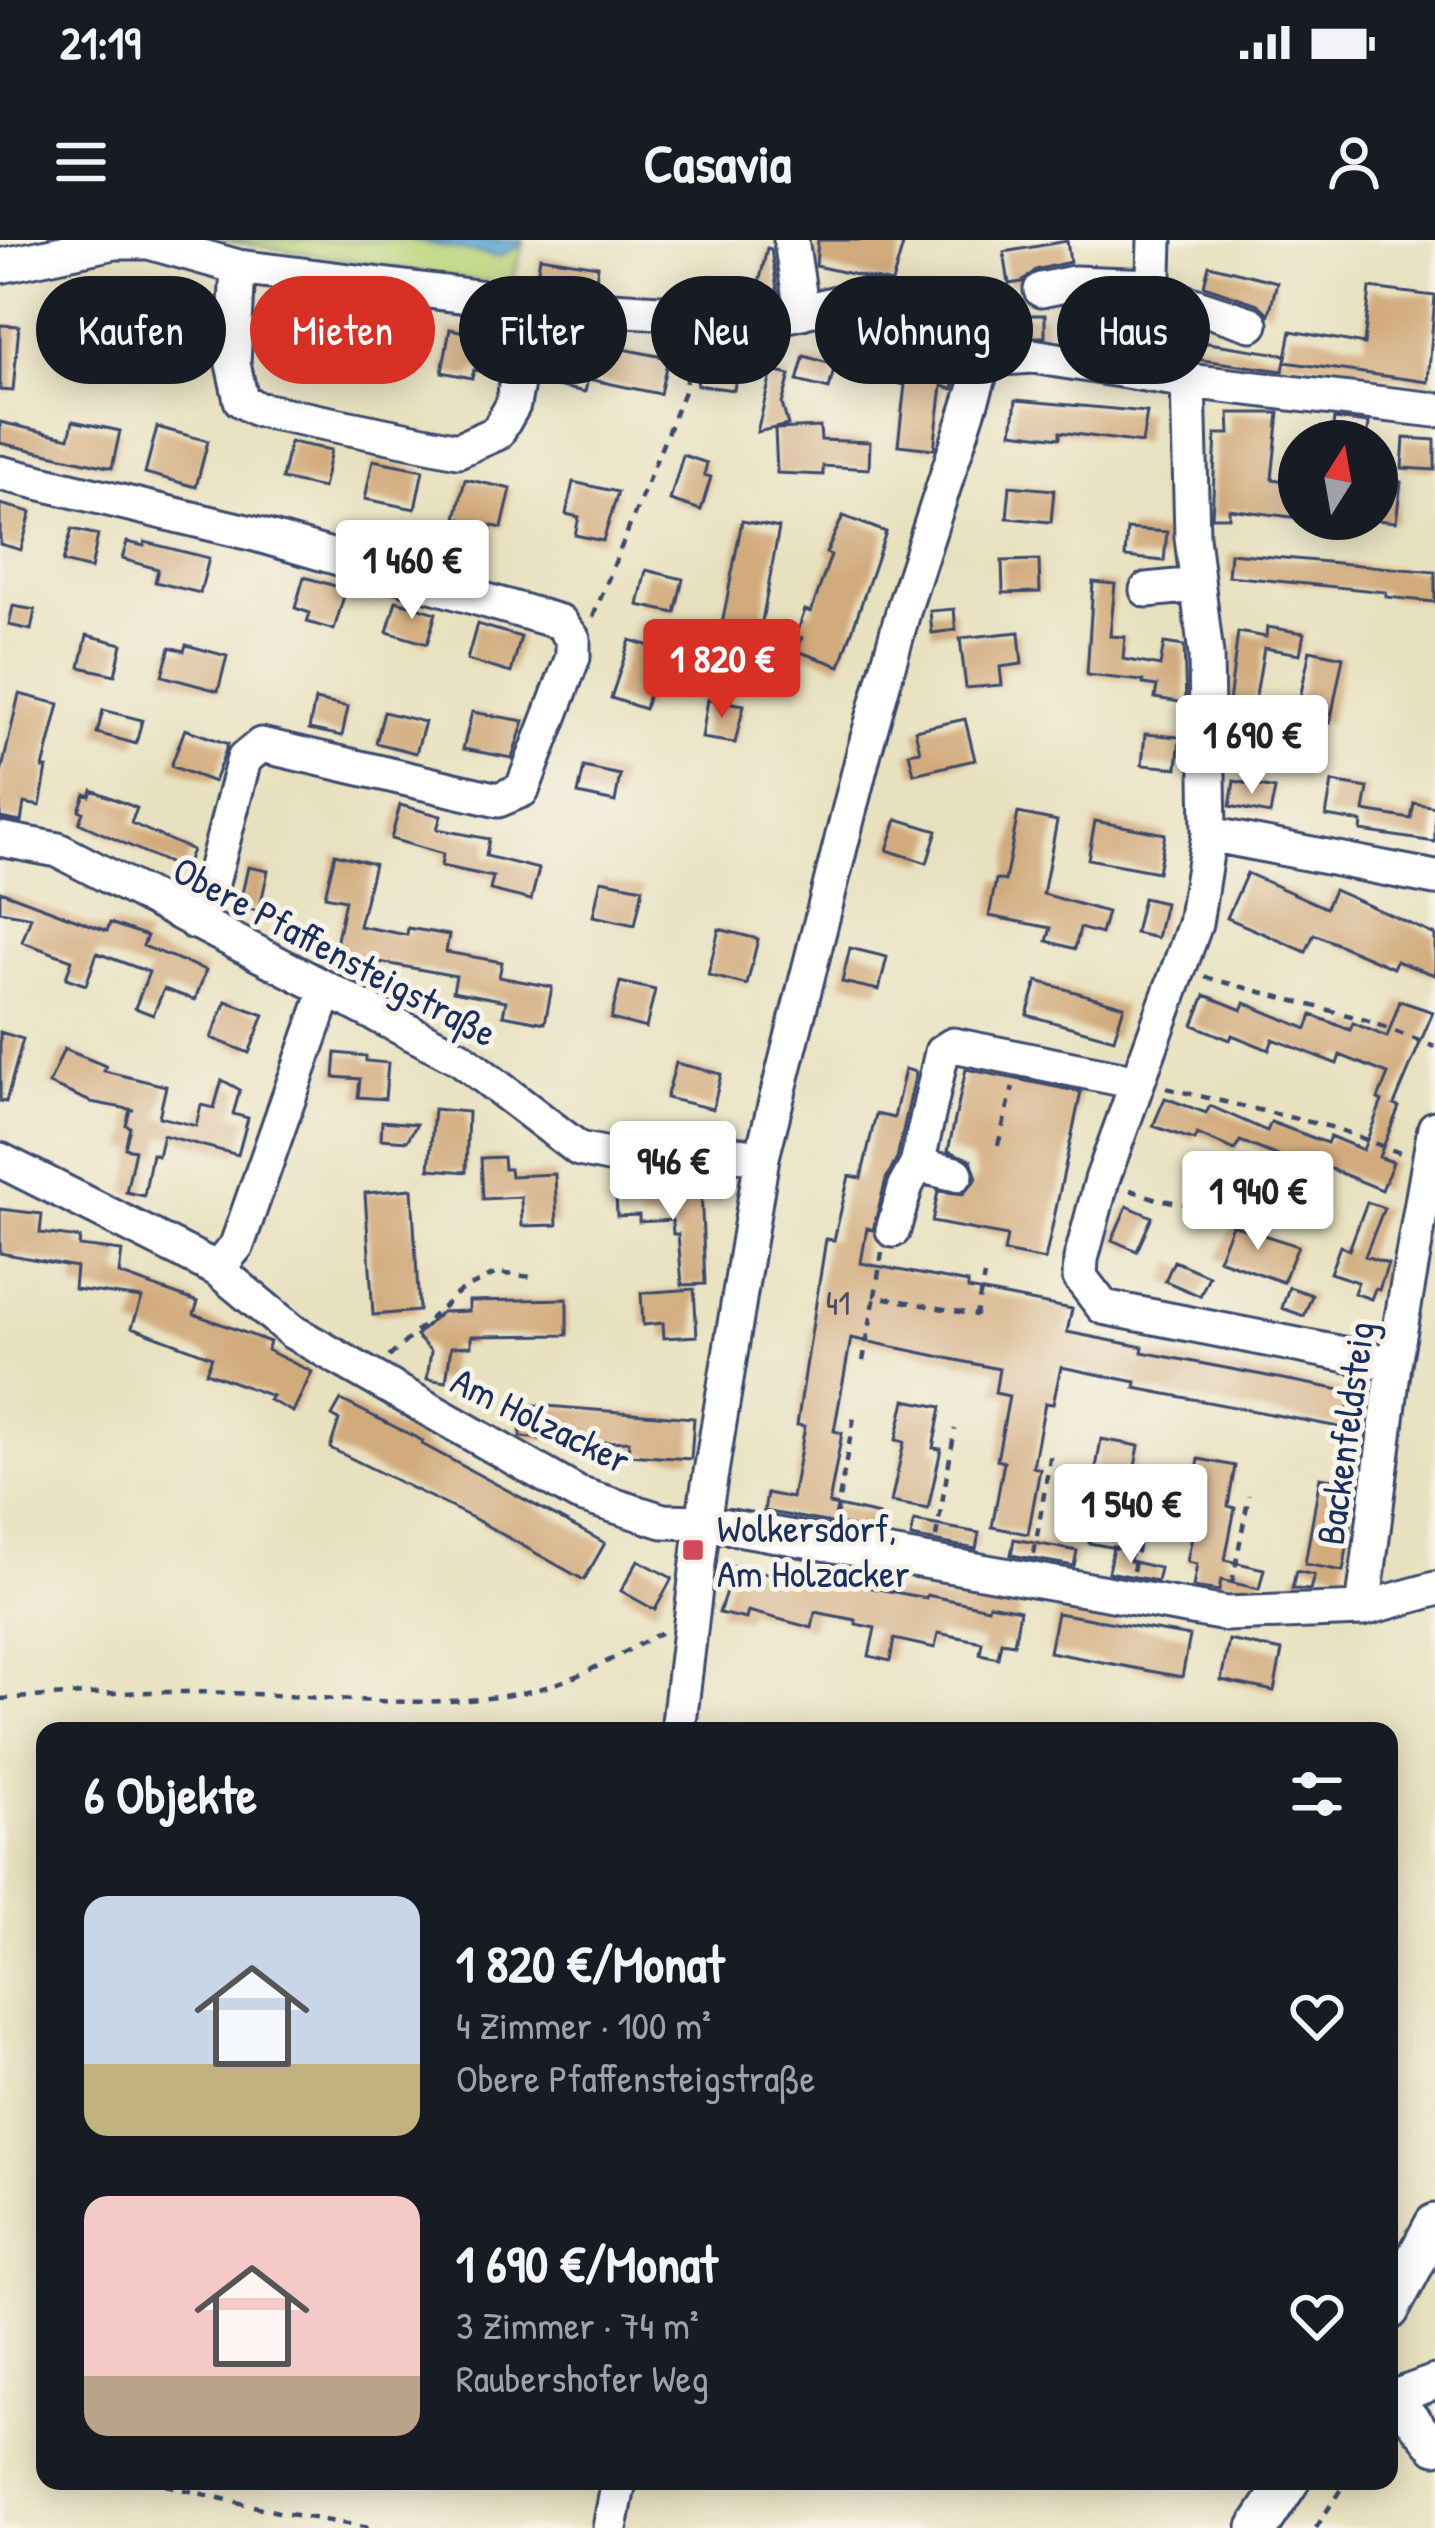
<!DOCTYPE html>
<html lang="de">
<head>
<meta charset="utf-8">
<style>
	:root { --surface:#171b24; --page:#20242c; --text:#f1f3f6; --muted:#9ea1a6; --accent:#d93025 }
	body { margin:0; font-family:"Patrick Hand",sans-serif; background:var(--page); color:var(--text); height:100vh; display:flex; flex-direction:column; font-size:45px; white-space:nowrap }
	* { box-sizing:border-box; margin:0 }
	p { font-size:39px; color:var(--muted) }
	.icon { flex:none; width:66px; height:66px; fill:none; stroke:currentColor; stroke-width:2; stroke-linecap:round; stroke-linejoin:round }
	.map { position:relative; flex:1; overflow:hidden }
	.details { position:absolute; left:36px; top:1482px; width:1362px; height:768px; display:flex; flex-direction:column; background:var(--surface); border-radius:24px; box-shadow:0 6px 30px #0003 }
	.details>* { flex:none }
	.top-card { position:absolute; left:36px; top:36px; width:1365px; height:108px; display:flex; gap:24px }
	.needle { width:78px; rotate:11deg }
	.controls { position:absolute; left:1278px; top:180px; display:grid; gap:24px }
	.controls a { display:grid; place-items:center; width:120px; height:120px; border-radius:50%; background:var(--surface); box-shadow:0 6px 30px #0003; font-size:60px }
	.price { position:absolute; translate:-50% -102px; padding:0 27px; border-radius:12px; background:#fff; color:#222; font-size:39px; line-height:78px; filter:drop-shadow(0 3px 6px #0008) }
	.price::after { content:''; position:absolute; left:50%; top:72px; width:36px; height:27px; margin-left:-18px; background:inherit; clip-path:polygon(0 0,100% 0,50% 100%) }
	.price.on { background:var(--accent); color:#fff }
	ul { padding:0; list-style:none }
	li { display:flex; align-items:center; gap:36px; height:300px; padding:0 48px }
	li span { display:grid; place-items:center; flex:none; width:336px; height:240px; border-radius:24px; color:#555 }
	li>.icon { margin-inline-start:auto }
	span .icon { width:144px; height:144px; fill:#fffc; stroke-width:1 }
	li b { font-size:51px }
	h2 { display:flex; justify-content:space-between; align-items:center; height:144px; padding:0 48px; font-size:51px }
	.pill { padding:0 42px; border-radius:54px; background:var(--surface); box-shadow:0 6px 30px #0003; font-size:42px; line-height:108px }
	.pill.on { background:var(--accent); color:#fff }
	.status { display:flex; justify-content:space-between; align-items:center; height:84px; padding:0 60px; background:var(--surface); direction:ltr }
	.status svg { height:33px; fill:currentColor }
	header { display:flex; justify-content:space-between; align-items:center; height:156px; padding:0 48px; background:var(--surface); font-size:54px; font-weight:800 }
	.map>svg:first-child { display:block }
	.green { fill:#bcd57a; stroke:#6c826c; stroke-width:3 }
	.water { fill:#59a5d1; stroke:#3a6a98; stroke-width:3 }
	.building { fill:#d2ab7d }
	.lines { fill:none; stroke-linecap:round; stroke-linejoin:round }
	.minor-casing { stroke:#3a4a6d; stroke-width:39 }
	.major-casing { stroke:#3a4a6d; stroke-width:45 }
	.path { stroke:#3a4a6d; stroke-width:4.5; stroke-dasharray:9 9; stroke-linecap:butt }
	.minor { stroke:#fff; stroke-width:33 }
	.major { stroke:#fff; stroke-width:39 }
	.poi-dot { fill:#d1495b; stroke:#f7f3e8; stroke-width:4.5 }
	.labels { text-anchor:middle; stroke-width:10; stroke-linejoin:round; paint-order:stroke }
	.number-label { font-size:33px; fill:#494e66 }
	.street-label { font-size:39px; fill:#1b2f5e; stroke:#f7f3e8 }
	.poi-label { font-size:39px; fill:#1b2f5e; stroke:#f7f3e8; text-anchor:start }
</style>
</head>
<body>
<div class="status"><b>21:19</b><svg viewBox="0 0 49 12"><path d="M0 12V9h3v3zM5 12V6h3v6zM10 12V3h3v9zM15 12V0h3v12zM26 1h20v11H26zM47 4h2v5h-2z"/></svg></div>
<header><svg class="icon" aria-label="menu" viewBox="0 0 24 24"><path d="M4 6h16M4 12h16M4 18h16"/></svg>Casavia<svg class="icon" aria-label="person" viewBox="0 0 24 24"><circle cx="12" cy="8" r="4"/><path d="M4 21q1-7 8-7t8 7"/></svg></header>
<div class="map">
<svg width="1435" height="2288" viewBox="0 0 1435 2288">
	<rect width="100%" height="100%" fill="#f7f3e8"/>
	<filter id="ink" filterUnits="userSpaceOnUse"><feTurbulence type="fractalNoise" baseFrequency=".00833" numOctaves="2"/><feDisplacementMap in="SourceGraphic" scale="24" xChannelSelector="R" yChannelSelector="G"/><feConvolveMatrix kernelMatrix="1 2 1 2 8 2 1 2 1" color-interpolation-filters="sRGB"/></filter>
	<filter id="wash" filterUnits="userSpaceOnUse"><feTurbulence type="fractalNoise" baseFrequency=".004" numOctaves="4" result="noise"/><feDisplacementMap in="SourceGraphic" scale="48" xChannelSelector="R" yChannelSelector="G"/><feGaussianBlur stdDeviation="2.7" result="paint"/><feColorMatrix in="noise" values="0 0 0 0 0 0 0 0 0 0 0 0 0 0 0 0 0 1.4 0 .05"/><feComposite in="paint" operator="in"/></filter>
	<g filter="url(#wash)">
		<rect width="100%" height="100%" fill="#e8e1bf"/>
		<!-- green -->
		<path class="green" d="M219,0H524L511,46Z"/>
		<!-- water -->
		<path class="water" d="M410,0H523L521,5L498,17Z"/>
		<g id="blocks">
			<!-- building -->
			<path class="building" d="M818,0H885L903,5L892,43L816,26Z
				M1067,1L1070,22L1036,30L1022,42L1009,44L1004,12Z
				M767,8L771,9L778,56L756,57Z
				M540,17L598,26L595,47L536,42Z
				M1209,25L1277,42L1269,74L1258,64L1204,46Z
				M713,36L749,43L747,56L710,54Z
				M1370,48L1435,56L1428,142L1285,122L1291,91L1364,104Z
				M1076,64L1132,66L1131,97L1095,93L1097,79L1065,76L1066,66Z
				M145,74L194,77L191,125L166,124L167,108L112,105L110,119L60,112L65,75L145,86Z
				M995,75H1045V97H995Z
				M275,76L316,84L309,122L267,114Z
				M859,79L899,88L895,101L948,115L960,124L953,149L942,146L934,209L898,205L905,145L847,130Z
				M0,85L19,86L13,151L0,150Z
				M363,86L404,94L398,126L357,118Z
				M450,89L496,98L489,133L474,130L472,138L442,132Z
				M548,94L668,118L660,154L588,139L585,152L538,142Z
				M704,96L741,98L734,150L697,145Z
				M1182,99L1286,115L1283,131L1180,117Z
				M804,116L835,125L829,149L797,141Z
				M772,131L790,135L782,164L788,185L757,192Z
				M1016,160L1147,172L1142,203L1060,192V198L1012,192Z
				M1229,173H1279L1272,239L1299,243V278L1229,269V277H1212L1216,194H1230Z
				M1334,179L1369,183L1367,201H1331Z
				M73,181L120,191L112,228L0,203V182L69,198Z
				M157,187L208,201L196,247L145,233Z
				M820,187L821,200L870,202L869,229L823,226V235L777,233L775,189Z
				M1404,198L1435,200V230L1402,228Z
				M290,202L331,210L323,248L282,239Z
				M683,215L707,223L704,235L711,237L701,270L670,260Z
				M373,220L423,230L415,269L365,259Z
				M465,239L511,249L502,288L456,278Z
				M1377,239L1401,242L1396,282L1377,280Z
				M573,242L618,252L603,301L575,295L579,277L566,274Z
				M1010,246L1054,250L1051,282L1007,278Z
				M0,264L31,272L21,310L0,304Z
				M843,276L886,292L840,426L797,411L802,398L796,396L805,370L811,372L831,315L826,313Z
				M742,281L779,288L756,414L718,405Z
				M72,289L98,295L91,329L63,322Z
				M1127,289L1167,292L1164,321L1125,317Z
				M127,302L144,306L145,302L209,318L200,353L155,342L158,329L122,319Z
				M1230,313L1435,332V362L1386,357V352L1228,336Z
				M1039,320L1040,352L1003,353L1002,321Z
				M646,330L683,339L675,373L638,365Z
				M304,337L346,349L334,390L307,382L310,373L295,368Z
				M1093,342L1115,344L1110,396L1125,397L1123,419L1160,426L1164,403L1184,406L1186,463L1155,458L1157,446L1143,444V441L1087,435Z
				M396,361L436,373L427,404L387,392Z
				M13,366L35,370L31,390L9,385Z
				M954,369L956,390L932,393L930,371Z
				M477,384L521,397L511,433L467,420Z
				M1267,387L1304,393L1300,414L1264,408L1253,474L1228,470L1238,392L1266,397Z
				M1019,392L1022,424L1000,427L1002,445L966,448L960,398Z
				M87,395L122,404L115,435L80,427Z
				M630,400L660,409L645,469L611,458Z
				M186,405L227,416L218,451L162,436L170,407L184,411Z
				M1310,410L1343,417L1330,483L1296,477Z
				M19,454L59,464L43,528H47L40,566L24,563L21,582L0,578V538Z
				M708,459L744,465L735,503L702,498Z
				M315,460L348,467L342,496L309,489Z
				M103,470L142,480L136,504L97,493Z
				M384,472L425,482L416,513L376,503Z
				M472,472L524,481L512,518L463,509Z
				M965,479L975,520L914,534L909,513L920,511L915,490Z
				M185,489L228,504L214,542L171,526Z
				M1145,494L1180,497L1177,528L1142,525Z
				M584,527L620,535L615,562L578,554Z
				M1234,541L1275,549L1270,574L1230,566Z
				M1332,542L1368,548L1364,571L1411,579L1414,563L1435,567V602L1361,591L1362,582L1326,576Z
				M92,550L137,568L131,583L192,610L184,630L79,583L83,572L79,570L85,554L90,556Z
				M400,565L441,576L437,589L489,599L486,616L539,629L531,660L490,650L493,637L441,626L443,614L391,599Z
				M1018,573L1057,581L1043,654L1107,672L1101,694L1080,688L1075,709L1047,701L1051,688L989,676L996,639L1005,641Z
				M897,579L937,591L927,623L887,610Z
				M1095,581L1165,594L1158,632L1088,619Z
				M335,614L374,624L359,686L407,695L408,688L449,695L446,712L502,722L499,737L552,747L545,783L503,775L506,761L453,751L456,736L374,721L371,732L332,725L345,660L325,656Z
				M248,627L268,631L259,671L239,667Z
				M1247,633L1326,668L1334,650L1435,695V735L1396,721L1393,728L1314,694L1306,712L1227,678Z
				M601,640L643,648L635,685L593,676Z
				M0,651L107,691L110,683L147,696L143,706L206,730L195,760L164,749L153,775L135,768L149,732L97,713L86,745L66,738L72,720L22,702L31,677L0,671Z
				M1143,658L1165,663L1157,698L1135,693Z
				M719,689L758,699L747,745L708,735Z
				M850,708L887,717L879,750L842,742Z
				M1037,741L1124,766L1114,799L1027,775Z
				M620,742L655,750L646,788L611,779Z
				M1205,755L1242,770L1245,763L1307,789L1312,775L1350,790L1353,783L1387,797L1400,761L1433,772L1394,865L1399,867L1379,917L1393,922L1382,950L1319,924L1316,931L1240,901L1235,910L1197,894L1194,900L1153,886L1165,858L1206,873L1210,866L1267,891L1271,882L1327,903L1330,896L1363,910L1382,861L1378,859L1388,834L1340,815L1337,824L1273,799L1269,810L1232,795L1230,800L1193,785Z
				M226,761L264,775L249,813L211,798Z
				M0,792L23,799L6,862L0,861Z
				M64,809L106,826L104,831L166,846L159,877L196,886L201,865L214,868L222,840L240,850L233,874L248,878L238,915L163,895L158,916L152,914L144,956L126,952L135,910L125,908L130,887L126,885L130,870H134L91,862L49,844Z
				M336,813L366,816V821L388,823L385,859L358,857L360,839L334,837Z
				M676,823L721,834L713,869L666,858Z
				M905,829L916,832L897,918L886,939L873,990L867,988L861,1023L968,1043V1049L1072,1069L1067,1092L1143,1107L1142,1112L1351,1152L1344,1188L1135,1148L1136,1142L1061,1127L1053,1164L1045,1163L1033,1227L1040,1229L1028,1294L992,1287L1004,1222L997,1220L1009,1156L995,1153L999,1129L851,1098L834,1191L842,1193L829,1264L879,1275L876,1291L764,1271L767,1253L792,1258L805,1186L797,1185L826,999L834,1000L849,936L861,938L876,874L894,878Z
				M966,829L1081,852L1045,1020L1004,1012L1007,996L932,982L938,951L963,954L977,938L971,920L948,911Z
				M434,869L468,872L466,932L429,929Z
				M382,881L417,884L407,901L381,899Z
				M503,917L504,929H510L511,936L555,934L557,985L522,986L521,957L483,959L481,918Z
				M701,948L705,1044L682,1045L678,994H673L672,980L639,982V975L617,976L616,953Z
				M412,949L419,1071L373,1075L365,953Z
				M1367,962L1384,968L1365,1016L1388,1024L1379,1050L1375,1049L1371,1059L1354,1053L1358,1042L1330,1033L1340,1006L1349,1010Z
				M1127,966L1152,977L1137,1011L1112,1000Z
				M0,969L42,974L40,993L80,998L79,1006L122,1011L119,1034L198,1062L194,1074L270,1102L267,1110L312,1132L293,1172L269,1160L272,1156L206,1132L212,1117L132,1087L142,1058L74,1049L76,1027L0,1013Z
				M1232,985L1298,1006L1283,1042L1218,1019Z
				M1174,1021L1209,1036L1200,1056L1165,1041Z
				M1289,1047L1312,1055L1304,1076L1282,1068Z
				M694,1049L697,1096L664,1098L663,1083L643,1085L641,1053Z
				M567,1059V1095L471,1096V1106L451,1107L446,1142L427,1139L431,1111L416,1096L441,1072L469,1071V1061Z
				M341,1160L423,1201L422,1204L605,1303L584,1340L473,1278L330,1208L339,1180L332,1176Z
				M905,1160L941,1167L933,1208L941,1209L928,1269L891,1262L904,1202L896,1200Z
				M522,1164L694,1178L691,1219L628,1215L629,1201L582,1203L520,1197Z
				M1101,1199L1139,1206L1131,1247L1138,1248L1126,1310L1089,1303L1100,1241L1094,1240Z
				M1199,1219L1235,1226L1228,1266L1235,1268L1225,1320L1264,1329L1259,1349L1221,1340L1219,1351L1193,1347L1197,1324L1187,1322L1199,1261L1192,1260Z
				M1320,1237L1358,1243L1343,1331L1305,1324Z
				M914,1281L979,1293L976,1309L911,1297Z
				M1014,1299L1077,1311L1074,1326L1011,1315Z
				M1113,1307L1132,1311L1130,1321L1160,1328L1157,1341L1108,1332Z
				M638,1320L672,1338L655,1370L621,1351Z
				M734,1326L799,1340L800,1334L926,1358L927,1355L988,1368L989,1364L1020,1370L1014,1404L1001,1402L998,1418L980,1414L982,1402L938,1393L935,1408L894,1399L890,1421L869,1416L875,1388L856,1384V1380L815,1372L812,1388L748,1371L746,1379L719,1373Z
				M1296,1331L1314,1335L1310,1350L1292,1349Z
				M1057,1373L1190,1396L1182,1437L1049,1412Z
				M1229,1400L1282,1411L1274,1451L1221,1440Z"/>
		</g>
	</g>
	<g filter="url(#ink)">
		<use href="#blocks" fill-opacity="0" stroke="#3a4a6d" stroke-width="3"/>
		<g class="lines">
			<!-- minor casing -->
			<g class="minor-casing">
				<path id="minor" d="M791,0L802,72
					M0,26L114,2H149L238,27L531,64L772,79L861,57L911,69L969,103L985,119L1033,116L1188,141L1435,170
					M238,27L233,124L241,160L257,169L458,210L497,193L513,165L531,64
					M1041,50L1074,43L1154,46
					M1154,52L1251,84
					M1151,134L1155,0
					M1188,141L1192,297L1206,415L1209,594L1195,684L1102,940L1081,1019L1080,1037L1103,1067L1394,1124
					M0,233L255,294L560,382L573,399V417L522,550L498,560L261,505L244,519L210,650L194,682
					M1147,350L1196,345
					M1209,594L1435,638
					M0,599L58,610L460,818L579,909L628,919L728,913L762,917
					M0,920L217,1029L293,1092L578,1254L663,1281L703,1282L1226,1374L1363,1369L1435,1349
					M917,925L956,934
					M893,990L906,945L917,925L942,812L953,805L1137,842
					M217,1029L237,1005L326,752
					M1363,1369L1394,1124L1435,888
					M678,1491L703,1282L762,917L864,512L905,365L985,119
					M1389,2155L1394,2157L1435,2142
					M1394,2157L1435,2207
					M610,2288L619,2241"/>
			</g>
			<!-- major casing -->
			<g class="major-casing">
				<path id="major" d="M1389,2070L1435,1984
					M1258,2288L1289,2241"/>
			</g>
			<!-- path -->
			<path class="path" d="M593,377L685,149L691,101
				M1205,737L1366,780L1435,807
				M1166,848L1335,888L1403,914
				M998,905L1013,847
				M1130,950L1157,959L1273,981
				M882,1012L875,1056L976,1075L984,1036
				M389,1117L460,1051L497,1033L533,1037
				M863,1121L875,1056
				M836,1276L854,1177
				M936,1297L955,1189
				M1034,1314L1051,1212
				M1133,1331L1152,1237
				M1232,1344L1249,1255
				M0,1459C76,1454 152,1450 229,1453C325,1456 426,1471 521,1453C572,1444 619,1415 664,1391
				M148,2241L278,2272L370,2288
				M1316,2288L1346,2241"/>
			<!-- minor -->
			<use href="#minor" class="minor"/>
			<!-- major -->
			<use href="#major" class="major"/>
		</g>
	</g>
	<!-- markers -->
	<rect class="poi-dot" x="681" y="1298" width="24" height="24" rx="6"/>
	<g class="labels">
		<!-- number labels -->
		<g class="number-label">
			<text x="838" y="1075">41</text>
		</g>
		<!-- street labels -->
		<g class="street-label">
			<text transform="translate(335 711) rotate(28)" y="14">Obere Pfaffensteigstraße</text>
			<text transform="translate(541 1180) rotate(26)" y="14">Am Holzacker</text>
			<text transform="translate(1345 1193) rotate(-82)" y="14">Backenfeldsteig</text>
		</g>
		<!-- poi labels -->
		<g class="poi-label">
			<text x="717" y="1302">Wolkersdorf,<tspan x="717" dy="45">Am Holzacker</tspan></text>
		</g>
	</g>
</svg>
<div class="controls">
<a><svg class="needle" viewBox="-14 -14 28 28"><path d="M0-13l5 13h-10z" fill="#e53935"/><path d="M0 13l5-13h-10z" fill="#9ea1a6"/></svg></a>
</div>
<b class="price" style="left:412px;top:382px">1 460 €</b>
<b class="price on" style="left:722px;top:481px">1 820 €</b>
<b class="price" style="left:1252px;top:557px">1 690 €</b>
<b class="price" style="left:673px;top:983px">946 €</b>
<b class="price" style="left:1258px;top:1013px">1 940 €</b>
<b class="price" style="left:1131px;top:1326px">1 540 €</b>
<div class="top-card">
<a class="pill">Kaufen</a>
<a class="pill on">Mieten</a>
<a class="pill">Filter</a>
<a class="pill">Neu</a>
<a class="pill">Wohnung</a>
<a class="pill">Haus</a>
</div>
<section class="details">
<h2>6 Objekte<svg class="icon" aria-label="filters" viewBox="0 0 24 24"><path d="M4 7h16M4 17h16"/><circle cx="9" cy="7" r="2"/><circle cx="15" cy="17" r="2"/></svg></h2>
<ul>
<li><span style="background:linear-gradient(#c9d6e8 70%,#c2b280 0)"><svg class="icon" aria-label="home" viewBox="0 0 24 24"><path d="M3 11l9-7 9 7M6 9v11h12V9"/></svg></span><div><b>1 820 €/Monat</b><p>4 Zimmer · 100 m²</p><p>Obere Pfaffensteigstraße</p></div><svg class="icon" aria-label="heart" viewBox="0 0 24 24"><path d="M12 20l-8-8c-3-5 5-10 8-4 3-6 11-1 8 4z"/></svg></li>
<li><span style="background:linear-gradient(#f6c9c9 75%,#b9a48a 0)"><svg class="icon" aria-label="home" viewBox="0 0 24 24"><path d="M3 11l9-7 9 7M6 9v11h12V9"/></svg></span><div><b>1 690 €/Monat</b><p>3 Zimmer · 74 m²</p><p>Raubershofer Weg</p></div><svg class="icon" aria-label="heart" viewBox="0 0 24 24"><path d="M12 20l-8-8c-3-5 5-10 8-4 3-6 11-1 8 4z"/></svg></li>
</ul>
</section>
</div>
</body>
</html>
